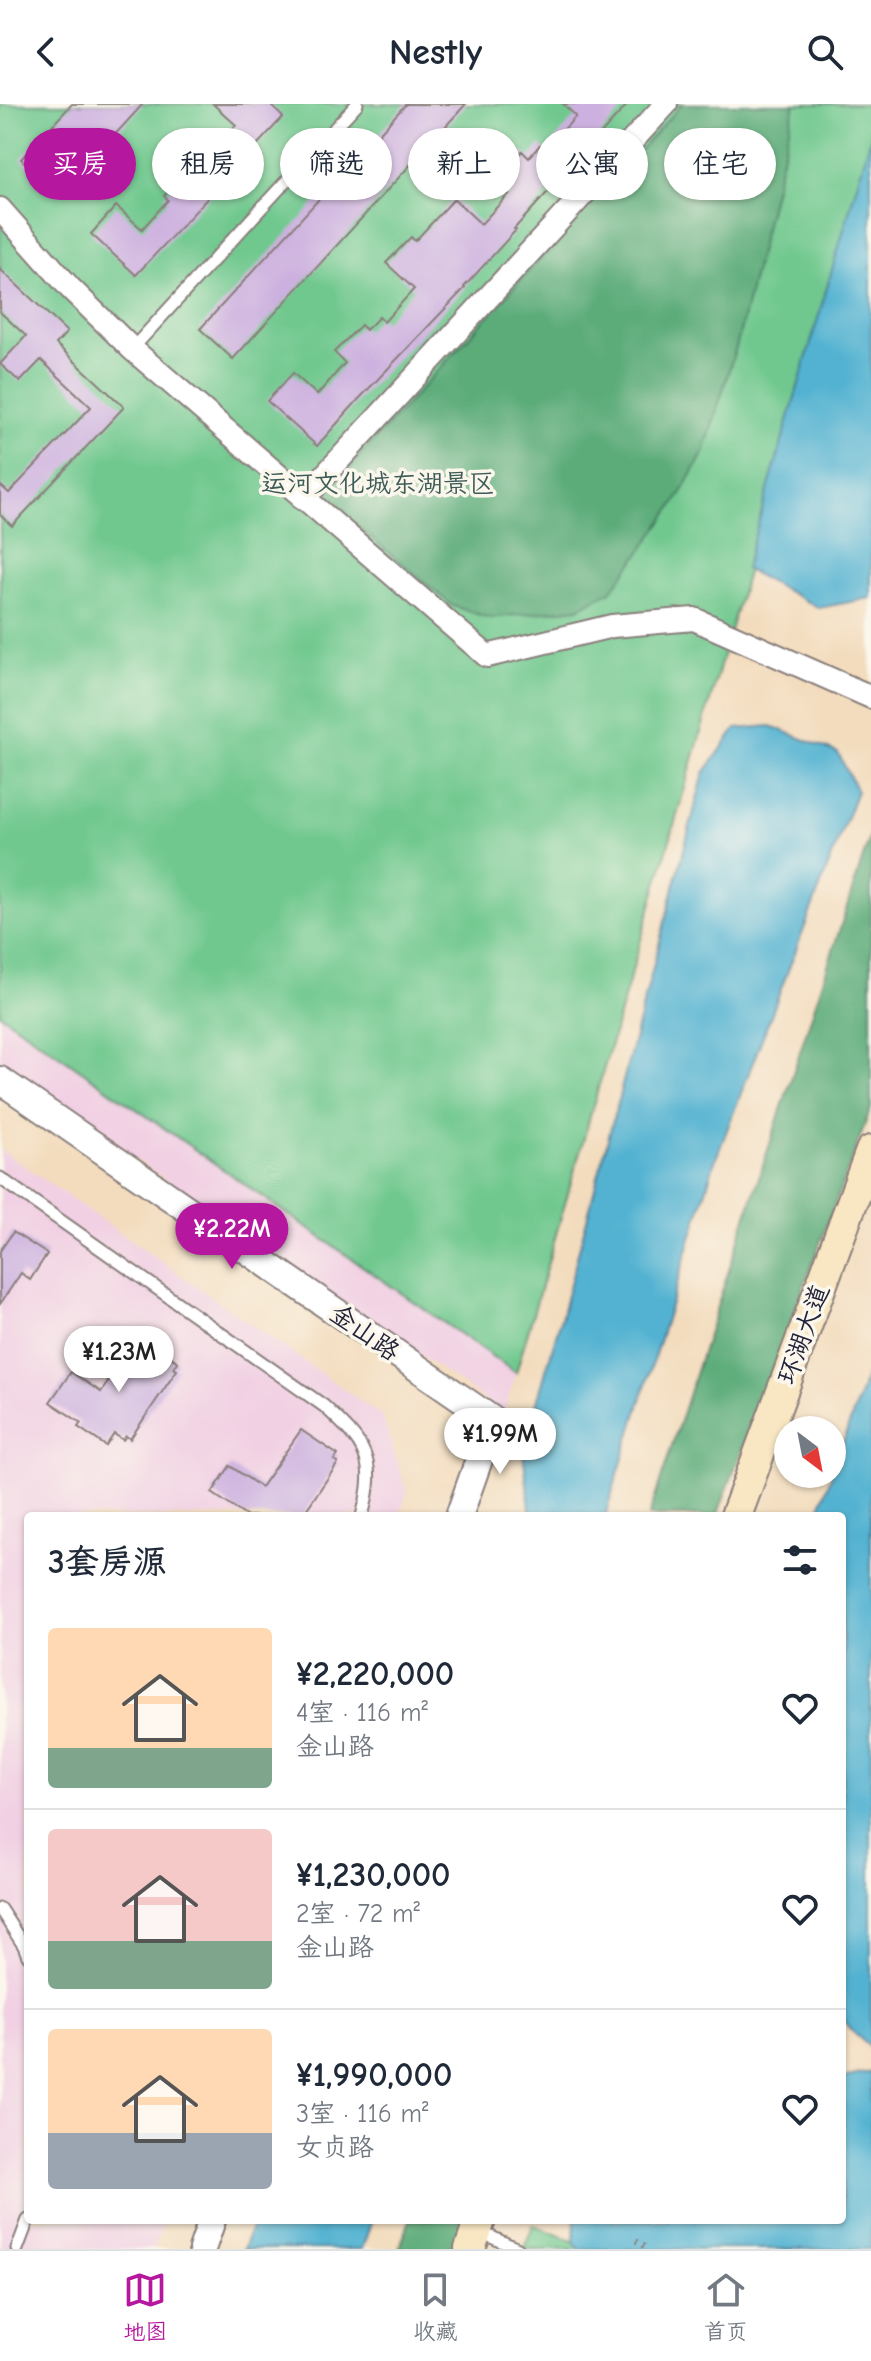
<!DOCTYPE html>
<html lang="zh">
<head>
<meta charset="utf-8">
<style>
	:root { --surface:#fff; --page:#f6f6f7; --text:#1f2937; --muted:#747a83; --line:#e0e1e3; --accent:#b5179e }
	body { margin:0; font-family:"Comic Neue","LXGW WenKai TC",sans-serif; background:var(--page); color:var(--text); height:100vh; display:flex; flex-direction:column; font-size:30px; white-space:nowrap }
	* { box-sizing:border-box; margin:0 }
	p { font-size:26px; color:var(--muted) }
	.icon { flex:none; width:44px; height:44px; fill:none; stroke:currentColor; stroke-width:2; stroke-linecap:round; stroke-linejoin:round }
	.map { position:relative; flex:1; overflow:hidden }
	.side { position:absolute; left:24px; top:1408px; width:822px; height:712px; display:flex; flex-direction:column; background:var(--surface); border-radius:8px; box-shadow:0 2px 6px #0004 }
	.side>* { flex:none }
	.hud { position:absolute; left:24px; top:24px; width:824px; height:72px; display:flex; gap:16px }
	.needle { width:52px; rotate:148deg }
	.buttons { position:absolute; left:774px; top:1312px; display:grid; gap:16px }
	.buttons a { display:grid; place-items:center; width:72px; height:72px; border-radius:50%; background:var(--surface); box-shadow:0 2px 6px #0004; font-size:40px }
	.price { position:absolute; translate:-50% -68px; padding:0 18px; border-radius:28px; background:#fff; color:#222; font-size:26px; line-height:52px; filter:drop-shadow(0 2px 4px #0008) }
	.price::after { content:''; position:absolute; left:50%; top:48px; width:24px; height:18px; margin-left:-12px; background:inherit; clip-path:polygon(0 0,100% 0,50% 100%) }
	.price.on { background:var(--accent); color:#fff }
	ul { padding:0; list-style:none }
	li { display:flex; align-items:center; gap:24px; height:200px; padding:0 24px }
	li+li { border-top:2px solid var(--line) }
	li span { display:grid; place-items:center; flex:none; width:224px; height:160px; border-radius:8px; color:#555 }
	li>.icon { margin-inline-start:auto }
	span .icon { width:96px; height:96px; fill:#fffc; stroke-width:1 }
	li b { font-size:34px }
	h2 { display:flex; justify-content:space-between; align-items:center; height:96px; padding:0 24px; font-size:34px }
	.tag { padding:0 28px; border-radius:36px; background:var(--surface); box-shadow:0 2px 6px #0004; font-size:28px; line-height:72px }
	.tag.on { background:var(--accent); color:#fff }
	header { display:flex; justify-content:space-between; align-items:center; height:104px; padding:0 24px; background:var(--surface); font-size:36px; font-weight:800 }
	.tabs { display:flex; justify-content:space-around; align-items:center; height:112px; border-top:2px solid var(--line); background:var(--surface); font-size:22px; color:var(--muted) }
	.tabs a { display:grid; justify-items:center; gap:4px }
	.tabs .on { color:var(--accent) }
	.map>svg:first-child { display:block }
	.built { fill:#f1d0e3 }
	.green { fill:#6fc88e; stroke:#487564; stroke-width:2 }
	.forest { fill:#5bac79; stroke:#3e675a; stroke-width:2 }
	.water { fill:#53b2d1; stroke:#3a6a86; stroke-width:2 }
	.building { fill:#ccb0df }
	.lines { fill:none; stroke-linecap:round; stroke-linejoin:round }
	.service-casing { stroke:#8a7f7c; stroke-width:15 }
	.minor-casing { stroke:#8a7f7c; stroke-width:26 }
	.tertiary-casing { stroke:#8a7f7c; stroke-width:30 }
	.secondary-casing { stroke:#8a7f7c; stroke-width:34 }
	.path { stroke:#8a7f7c; stroke-width:5; stroke-dasharray:2 6; stroke-linecap:butt }
	.service { stroke:#fff; stroke-width:11 }
	.minor { stroke:#fff; stroke-width:22 }
	.tertiary { stroke:#fff; stroke-width:26 }
	.secondary { stroke:#f9e7c3; stroke-width:30 }
	.labels { text-anchor:middle; stroke-width:7; stroke-linejoin:round; paint-order:stroke }
	.park-label { font-size:26px; fill:#3d5c58; stroke:#fbf7ec }
	.street-label { font-size:26px; fill:#22223b; stroke:#fbf7ec }
</style>
</head>
<body>
<header><svg class="icon" aria-label="back" viewBox="0 0 24 24"><path d="M15 5l-7 7 7 7"/></svg>Nestly<svg class="icon" aria-label="search" viewBox="0 0 24 24"><circle cx="10" cy="10" r="6"/><path d="M15 15l6 6"/></svg></header>
<div class="map">
<svg width="871" height="2145" viewBox="0 0 871 2145">
	<rect width="100%" height="100%" fill="#fbf7ec"/>
	<filter id="ink" filterUnits="userSpaceOnUse"><feTurbulence type="fractalNoise" baseFrequency=".0125" numOctaves="2"/><feDisplacementMap in="SourceGraphic" scale="16" xChannelSelector="R" yChannelSelector="G"/><feConvolveMatrix kernelMatrix="1 2 1 2 8 2 1 2 1" color-interpolation-filters="sRGB"/></filter>
	<filter id="wash" filterUnits="userSpaceOnUse"><feTurbulence type="fractalNoise" baseFrequency=".006" numOctaves="4" result="noise"/><feDisplacementMap in="SourceGraphic" scale="32" xChannelSelector="R" yChannelSelector="G"/><feGaussianBlur stdDeviation="1.8" result="paint"/><feColorMatrix in="noise" values="0 0 0 0 0 0 0 0 0 0 0 0 0 0 0 0 0 1.4 0 .05"/><feComposite in="paint" operator="in"/></filter>
	<g filter="url(#wash)">
		<rect width="100%" height="100%" fill="#f3dcbd"/>
		<!-- built -->
		<path class="built" d="M0,910L516,1269L504,1309L0,962Z
			M0,1045L382,1312L407,1388L399,1412H28V2116H164L153,2145H0Z"/>
		<!-- green -->
		<path class="green" d="M0,0H871V39L516,1269L0,910Z
			M533,2121L574,2137L579,2145H524Z"/>
		<!-- forest -->
		<path class="forest" d="M682,0H795L737,240L704,348L680,392L643,445L611,487L578,504L489,514L453,502L322,393Z
			M871,729V1004L717,1412H649Z
			M410,2116H465L454,2145H399Z"/>
		<!-- water -->
		<path class="water" d="M871,32V494L819,504L745,465Z
			M771,622L838,649L857,687L715,1057L605,1412H531L523,1347L561,1214L704,669L736,625Z
			M871,1259V1944L854,1929L842,1913V1412H817Z
			M871,1968V2145H579L574,2137L575,2116H842V1974Z
			M254,2116H372L362,2145H243Z"/>
		<g id="blocks">
			<!-- building -->
			<path class="building" d="M72,0H143L60,91L21,55Z
				M213,0H269L283,13L136,171L91,130L116,102L142,125L168,96L164,92L202,51L206,54L236,21Z
				M406,0H466L233,255L200,225Z
				M563,0H628L514,125L516,126L464,183L465,184L358,296L317,342L267,297L293,269L317,291L345,259L334,248L361,221L366,226L379,213L384,218L414,185L386,159L411,133L415,137L454,95L481,120L509,90L494,77L522,47L529,54L540,41L546,46L576,12Z
				M0,165L67,228L56,240L124,303L12,422L0,411V381L9,389L91,303L41,256L20,278L0,260L26,232L0,208Z
				M13,1128L47,1150L30,1176L21,1169L0,1200V1147Z
				M140,1232L178,1258L174,1264L177,1266L130,1335L126,1332L123,1336L114,1330L106,1342L78,1323L81,1319L50,1298L71,1268L101,1288Z
				M301,1326L338,1351L334,1356L338,1359L302,1412H246L212,1389L230,1362L261,1383Z"/>
		</g>
	</g>
	<g filter="url(#ink)">
		<use href="#blocks" fill-opacity="0" stroke="#8a7f7c" stroke-width="2"/>
		<g class="lines">
			<!-- service casing -->
			<g class="service-casing">
				<path id="service" d="M132,245L357,0
					M0,1074L324,1302C365,1340 378,1355 362,1412
					M0,1805L24,1842L28,1852
					M478,2127L518,2145
					M17,2145L28,2116"/>
			</g>
			<!-- minor casing -->
			<g class="minor-casing">
				<path id="minor" d="M0,105L70,184L132,245L487,552L612,522L694,515L871,593
					M303,395L666,0"/>
			</g>
			<!-- tertiary casing -->
			<g class="tertiary-casing">
				<path id="tertiary" d="M0,976L493,1316L459,1412
					M202,2145L212,2116"/>
			</g>
			<!-- secondary casing -->
			<g class="secondary-casing">
				<path id="secondary" d="M736,1412L871,1047
					M470,2145L480,2116"/>
			</g>
			<!-- path -->
			<path class="path" d="M636,2137L649,2145"/>
			<!-- service -->
			<use href="#service" class="service"/>
			<!-- minor -->
			<use href="#minor" class="minor"/>
			<!-- tertiary -->
			<use href="#tertiary" class="tertiary"/>
			<!-- secondary -->
			<use href="#secondary" class="secondary"/>
		</g>
	</g>
	<g class="labels">
		<!-- park labels -->
		<g class="park-label">
			<text x="378" y="388">运河文化城东湖景区</text>
		</g>
		<!-- street labels -->
		<g class="street-label">
			<text transform="translate(365 1228) rotate(35)" y="9">金山路</text>
			<text transform="translate(803 1230) rotate(-70)" y="9">环湖大道</text>
		</g>
	</g>
</svg>
<div class="buttons">
<a><svg class="needle" viewBox="-14 -14 28 28"><path d="M0-13l5 13h-10z" fill="#e53935"/><path d="M0 13l5-13h-10z" fill="#747a83"/></svg></a>
</div>
<b class="price on" style="left:232px;top:1167px">¥2.22M</b>
<b class="price" style="left:119px;top:1290px">¥1.23M</b>
<b class="price" style="left:500px;top:1372px">¥1.99M</b>
<div class="hud">
<a class="tag on">买房</a>
<a class="tag">租房</a>
<a class="tag">筛选</a>
<a class="tag">新上</a>
<a class="tag">公寓</a>
<a class="tag">住宅</a>
</div>
<section class="side">
<h2>3套房源<svg class="icon" aria-label="filters" viewBox="0 0 24 24"><path d="M4 7h16M4 17h16"/><circle cx="9" cy="7" r="2"/><circle cx="15" cy="17" r="2"/></svg></h2>
<ul>
<li><span style="background:linear-gradient(#ffd9b3 75%,#7fa58c 0)"><svg class="icon" aria-label="home" viewBox="0 0 24 24"><path d="M3 11l9-7 9 7M6 9v11h12V9"/></svg></span><div><b>¥2,220,000</b><p>4室 · 116 m²</p><p>金山路</p></div><svg class="icon" aria-label="heart" viewBox="0 0 24 24"><path d="M12 20l-8-8c-3-5 5-10 8-4 3-6 11-1 8 4z"/></svg></li>
<li><span style="background:linear-gradient(#f6c9c9 70%,#7fa58c 0)"><svg class="icon" aria-label="home" viewBox="0 0 24 24"><path d="M3 11l9-7 9 7M6 9v11h12V9"/></svg></span><div><b>¥1,230,000</b><p>2室 · 72 m²</p><p>金山路</p></div><svg class="icon" aria-label="heart" viewBox="0 0 24 24"><path d="M12 20l-8-8c-3-5 5-10 8-4 3-6 11-1 8 4z"/></svg></li>
<li><span style="background:linear-gradient(#ffd9b3 65%,#9aa5b1 0)"><svg class="icon" aria-label="home" viewBox="0 0 24 24"><path d="M3 11l9-7 9 7M6 9v11h12V9"/></svg></span><div><b>¥1,990,000</b><p>3室 · 116 m²</p><p>女贞路</p></div><svg class="icon" aria-label="heart" viewBox="0 0 24 24"><path d="M12 20l-8-8c-3-5 5-10 8-4 3-6 11-1 8 4z"/></svg></li>
</ul>
</section>
</div>
<nav class="tabs">
<a class="on"><svg class="icon" aria-label="map" viewBox="0 0 24 24"><path d="M3 6l6-2 6 2 6-2v14l-6 2-6-2-6 2zM9 4v14M15 6v14"/></svg>地图</a>
<a><svg class="icon" aria-label="saved" viewBox="0 0 24 24"><path d="M7 4h10v16l-5-4-5 4z"/></svg>收藏</a>
<a><svg class="icon" aria-label="home" viewBox="0 0 24 24"><path d="M3 11l9-7 9 7M6 9v11h12V9"/></svg>首页</a>
</nav>
</body>
</html>
